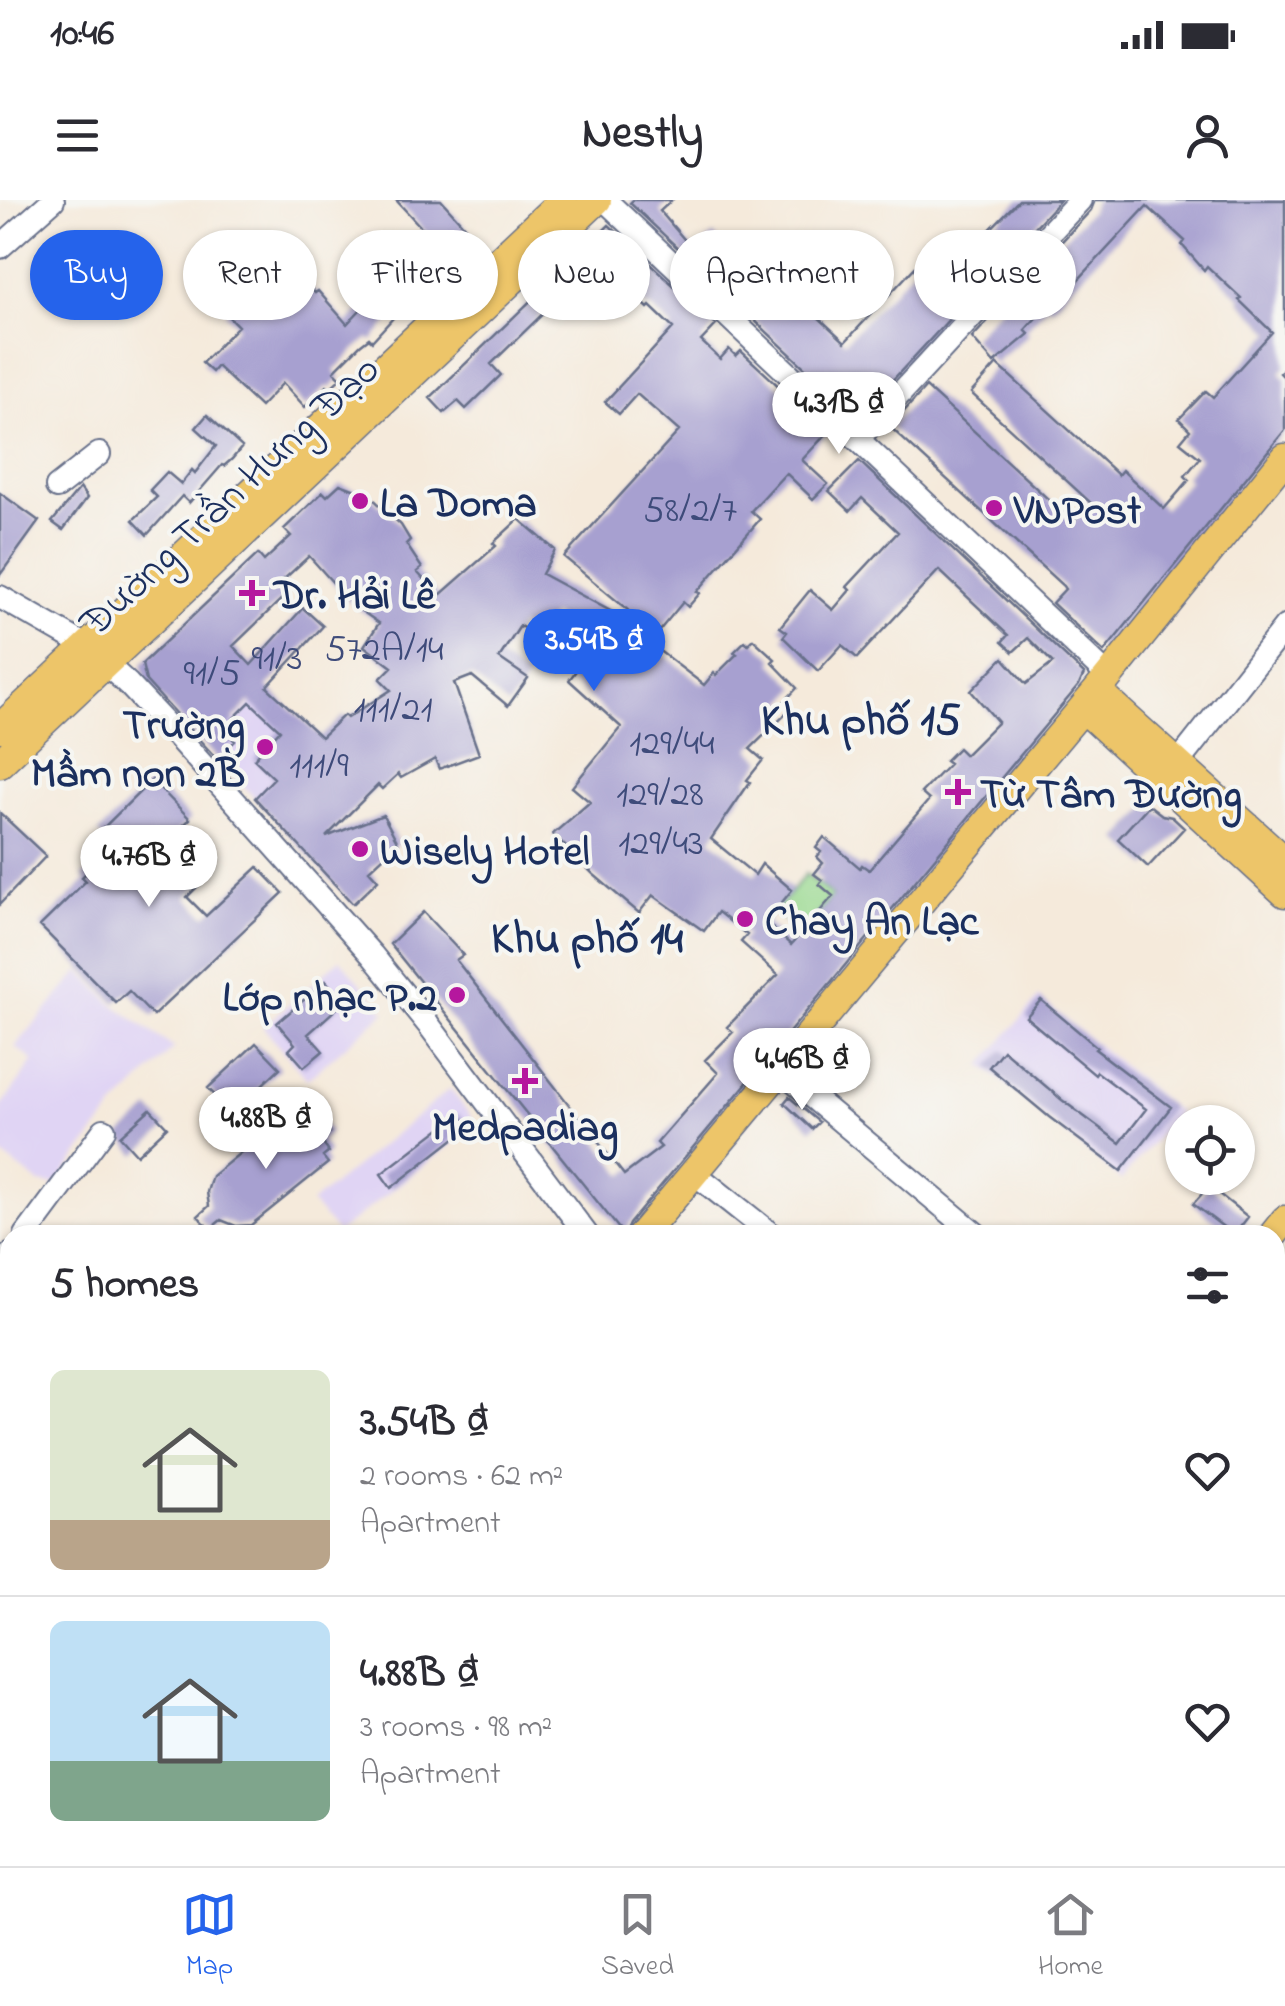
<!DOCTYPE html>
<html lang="en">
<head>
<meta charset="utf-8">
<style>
	:root { --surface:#fff; --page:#f2f2f3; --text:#2b2b33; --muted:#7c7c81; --line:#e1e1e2; --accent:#2563eb }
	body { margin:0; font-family:"Indie Flower",sans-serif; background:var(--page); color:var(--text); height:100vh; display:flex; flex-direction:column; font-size:38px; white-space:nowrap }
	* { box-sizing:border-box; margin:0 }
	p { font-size:32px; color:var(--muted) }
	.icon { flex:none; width:55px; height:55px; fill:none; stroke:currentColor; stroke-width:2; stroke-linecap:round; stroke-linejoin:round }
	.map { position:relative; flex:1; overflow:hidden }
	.side { position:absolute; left:0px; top:1025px; width:1285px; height:642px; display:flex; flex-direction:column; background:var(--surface); border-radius:30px 30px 0 0; box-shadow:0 2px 8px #0004 }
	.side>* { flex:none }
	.top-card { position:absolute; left:30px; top:30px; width:1225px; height:90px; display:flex; gap:20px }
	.tools { position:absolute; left:1165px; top:905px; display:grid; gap:20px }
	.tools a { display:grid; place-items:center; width:90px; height:90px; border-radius:50%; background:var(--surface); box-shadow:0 2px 8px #0004; font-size:50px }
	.price { position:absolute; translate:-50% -85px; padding:0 22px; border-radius:35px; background:#fff; color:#222; font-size:32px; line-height:65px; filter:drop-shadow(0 2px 5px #0008) }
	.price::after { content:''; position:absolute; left:50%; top:60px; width:30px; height:22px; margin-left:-15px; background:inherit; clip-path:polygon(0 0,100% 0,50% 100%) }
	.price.active { background:var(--accent); color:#fff }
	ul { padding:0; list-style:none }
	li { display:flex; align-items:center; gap:30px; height:250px; padding:0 50px }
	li+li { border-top:2px solid var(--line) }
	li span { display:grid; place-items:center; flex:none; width:280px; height:200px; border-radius:15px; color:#555 }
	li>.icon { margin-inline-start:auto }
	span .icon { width:120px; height:120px; fill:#fffc; stroke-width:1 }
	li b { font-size:42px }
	h2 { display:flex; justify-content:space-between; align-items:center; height:120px; padding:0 50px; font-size:42px }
	.chip { padding:0 35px; border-radius:45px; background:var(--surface); box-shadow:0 2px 8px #0004; font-size:35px; line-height:90px }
	.chip.active { background:var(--accent); color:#fff }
	.status { display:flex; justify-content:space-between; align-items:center; height:70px; padding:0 50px; background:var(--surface); direction:ltr }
	.status svg { height:28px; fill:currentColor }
	header { display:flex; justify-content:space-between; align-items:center; height:130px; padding:0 50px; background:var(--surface); font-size:45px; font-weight:700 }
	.tabs { display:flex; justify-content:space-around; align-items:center; height:140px; border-top:2px solid var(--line); background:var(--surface); font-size:28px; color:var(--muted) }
	.tabs a { display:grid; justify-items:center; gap:5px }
	.tabs .active { color:var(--accent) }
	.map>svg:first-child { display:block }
	.built { fill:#e0d4f4 }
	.green { fill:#98d88e; stroke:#5a8476; stroke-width:2.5 }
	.building { fill:#a7a0d0; fill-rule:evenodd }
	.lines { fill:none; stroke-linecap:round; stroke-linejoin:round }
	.minor-casing { stroke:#67708a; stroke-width:26 }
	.major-casing { stroke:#67708a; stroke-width:31 }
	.minor { stroke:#fff; stroke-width:22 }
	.major { stroke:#edc569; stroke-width:28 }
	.poi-dot { fill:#b5179e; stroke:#f6f6f2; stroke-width:4 }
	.labels { text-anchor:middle; stroke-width:8; stroke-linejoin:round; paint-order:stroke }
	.number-label { font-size:38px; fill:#3e4b7a }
	.street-label { font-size:42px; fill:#1b2f5e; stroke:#f6f6f2 }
	.poi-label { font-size:42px; font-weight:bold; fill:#1b2f5e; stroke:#f6f6f2; text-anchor:start }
	.neighbourhood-label { font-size:45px; font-weight:bold; fill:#1b2f5e; stroke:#f6f6f2 }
</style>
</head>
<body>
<div class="status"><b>10:46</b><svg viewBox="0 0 49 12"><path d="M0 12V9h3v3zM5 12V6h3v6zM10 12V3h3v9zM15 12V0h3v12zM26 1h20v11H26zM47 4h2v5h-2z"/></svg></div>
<header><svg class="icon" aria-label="menu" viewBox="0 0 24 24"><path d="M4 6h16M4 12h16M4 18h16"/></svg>Nestly<svg class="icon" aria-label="person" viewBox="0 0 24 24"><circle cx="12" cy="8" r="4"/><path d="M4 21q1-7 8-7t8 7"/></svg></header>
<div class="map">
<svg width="1285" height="1666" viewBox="0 0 1285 1666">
	<rect width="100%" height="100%" fill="#f6f6f2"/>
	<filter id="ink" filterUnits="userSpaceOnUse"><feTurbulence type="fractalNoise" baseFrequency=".01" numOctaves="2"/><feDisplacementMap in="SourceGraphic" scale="20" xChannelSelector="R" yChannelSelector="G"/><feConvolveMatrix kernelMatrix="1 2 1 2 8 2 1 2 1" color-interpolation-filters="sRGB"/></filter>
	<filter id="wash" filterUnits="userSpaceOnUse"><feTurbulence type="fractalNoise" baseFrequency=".0048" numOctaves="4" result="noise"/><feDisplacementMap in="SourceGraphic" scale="40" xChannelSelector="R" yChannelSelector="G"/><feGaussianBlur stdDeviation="2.25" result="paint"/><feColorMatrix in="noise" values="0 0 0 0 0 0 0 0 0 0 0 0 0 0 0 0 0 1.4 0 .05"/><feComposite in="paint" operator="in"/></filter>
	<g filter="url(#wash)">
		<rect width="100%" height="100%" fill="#f5eadb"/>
		<!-- built -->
		<path class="built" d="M267,487L316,532L255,598L217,559L235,541L225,531Z
			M340,759L385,812L307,879L263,827Z
			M80,771L114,805L174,848L116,906L55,985L39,983L0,953V908L34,861L15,847Z
			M1039,797L1178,912L1121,980L982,865Z
			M450,889L477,924L337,1033L311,1003Z
			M10,1613V1658H61L54,1666H0V1624Z
			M134,1658H705L697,1666H126Z
			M1083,1658H1200L1209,1666H1076Z"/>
		<!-- green -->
		<path class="green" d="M806,674L833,696L801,734L775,711Z"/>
		<g id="blocks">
			<!-- building -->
			<path class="building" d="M396,0H441L467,29L443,51Z
				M633,0H672L660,11L695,52L714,35L752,82L759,76L788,100L792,96L799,102L815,86L828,106L818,117L845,142L916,66L936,84L1019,0H1060L860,215L853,213L630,3Z
				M1095,0H1285V167L1280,173L1285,178V230L1104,452L1052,403L1065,389L1063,386L890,227L926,187L1073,322L1091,303L971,193L997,164L1118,275L1122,270L1164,309L1189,280L1185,276L1200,258L1180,242L1190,230L1179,219L1206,191L1213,197L1272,132L1239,100L1241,98L1207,66L1204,70L1182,45L1185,41L1147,6L1052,108L1048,105L1025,130L1029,134L994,163L972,138L1091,10Z
				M609,25L716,125L701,141L720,159L729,149L736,156L741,151L828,232L802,260L828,284L813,299L786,273L751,311L760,319L702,386L697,392L700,393L688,407L683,402L649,443L704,485L714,473L716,475L737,454L734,452L745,441L748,444L753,439L775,459L772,462L797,488L784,502L791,509L750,549L763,560L747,580L750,582L711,639L755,675L762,664L792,690L766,722L781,736L791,745L833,696L819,684L822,680L814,674L823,663L817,657L821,652L816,648L824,637L860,668L862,665L869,670L929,600L921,593L949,564L945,561L958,548L965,555L998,522L971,491L1003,458L1026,484L1053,463L1028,438L1013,452L1002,442L1008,435L939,370L857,458L842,445L818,471L783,437L787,432L780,427L810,390L833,410L850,390L847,387L898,332L862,298L850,311L829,291L859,261L1084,474L1079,485L629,1024L624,1035L390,744L423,712L463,755L456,760L624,975L661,947L657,943L718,873L705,860L733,832L727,827L778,775L741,742L747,735L718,712L704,731L653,695L639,713L593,674L553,634L590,602L572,587L621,527L569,480L588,455L580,449L592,434L571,420L567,425L552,414L537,436L520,426L499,458L528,478L508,506L472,476L454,483L479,554L439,569L435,559L401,578L398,574L382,589L378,585L326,637L383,615L398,643L369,670L378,680L353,704L255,598L274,578L254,559L280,530L250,502L233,519L235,522L225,531L235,541L217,559L146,481L142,464L258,354L264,361L291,336L284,329L323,292L327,296L340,284L361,292L364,290L401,325L410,340L406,344L422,368L417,372L439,396L496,346L493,343L519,319L555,350L542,374L631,422L635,416L564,357L679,231L637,194L619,214L605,202L673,128L650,106L648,108L608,69L568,110L558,99L491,164L501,175L466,209L458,201L444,213L430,198ZM309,356L353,405L379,423L364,446L392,467L380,479L391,490L347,518L344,515L321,537L267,487L323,426L303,408L251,465L233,446L291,390L282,381Z
				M287,63L315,93L318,91L347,124L373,96L393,118L372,141L369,138L360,145L334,171L341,178L330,188L327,186L305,207L283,183L260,207L217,166L212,172L202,163L238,126L225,113L236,102L240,106Z
				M207,215L242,247L232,259L224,266L222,265L189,303L182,296L147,335L133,320L157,297L150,290L167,272L181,284L192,270L195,273L216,246L196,228Z
				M80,288L87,298L63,330L52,322Z
				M0,293L39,321L0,375Z
				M152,580L190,619L151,657L171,678L184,665L202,682L187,697L206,716L258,667L283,693L153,816L129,791L116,803L40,726L86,681L82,677L112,647L98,633Z
				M1149,605L1162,615L1172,617L1184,628L1148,667L1118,639Z
				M0,613L46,656L0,704Z
				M326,781L344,802L308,834L323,851L304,867L289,850L295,844L277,823Z
				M1041,800L1097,847L1095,849L1171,907L1121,971L1049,917L989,867L1003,850L1062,900L1120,943L1146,909L1097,872L1095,875L1026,817Z
				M256,843L280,868L232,913L208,888Z
				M789,897L819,922L812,929L784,903Z
				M150,909L167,927L137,955L120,936Z
				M288,914L293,920L299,914L309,927L318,918L330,932L321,941L329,952L323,957L328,963L251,1025L236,1026L221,1020L210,1029L198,1016L209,1006L207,992L212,976Z
				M459,914L469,927L391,988L381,974Z
				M1209,986L1248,1017L1234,1035L1193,1004Z"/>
		</g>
	</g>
	<g filter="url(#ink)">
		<use href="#blocks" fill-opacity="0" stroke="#67708a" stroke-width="2.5"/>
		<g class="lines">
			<!-- minor casing -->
			<g class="minor-casing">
				<path id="minor" d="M605,0L1109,477
					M0,47L53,0
					M858,239L1080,0
					M57,287L99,254
					M0,397L86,446L128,484L174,533L372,755L428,824L587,1035
					M1177,564L1285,427
					M780,870L977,1035
					M694,973L772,1035
					M26,1035L104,930
					M0,1068L10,1055
					M0,1101L10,1108
					M1275,1308L1285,1318
					M1275,1647L1285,1656"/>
			</g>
			<!-- major casing -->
			<g class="major-casing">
				<path id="major" d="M1097,491L1285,661
					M1083,508L1285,693
					M0,528L563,0
					M0,563L597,0
					M642,1035L1097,491L1285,258
					M1273,1035L1285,1020
					M0,1236L10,1245
					M106,1666L114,1658
					M745,1666L752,1658"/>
			</g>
			<!-- minor -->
			<use href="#minor" class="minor"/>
			<!-- major -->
			<use href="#major" class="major"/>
		</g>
	</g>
	<!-- markers -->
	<g class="poi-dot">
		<circle cx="360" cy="301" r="10"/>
		<circle cx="994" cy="308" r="10"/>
		<path d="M247 378h10v10h10v10h-10v10h-10v-10h-10v-10h10z"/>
		<circle cx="265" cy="547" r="10"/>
		<path d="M953 577h10v10h10v10h-10v10h-10v-10h-10v-10h10z"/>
		<circle cx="360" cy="649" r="10"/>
		<circle cx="745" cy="719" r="10"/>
		<circle cx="457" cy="795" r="10"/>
		<path d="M520 866h10v10h10v10h-10v10h-10v-10h-10v-10h10z"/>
	</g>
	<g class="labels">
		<!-- number labels -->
		<g class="number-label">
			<text x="690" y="321">58/2/7</text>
			<text x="384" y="460">572A/14</text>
			<text x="277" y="469">91/3</text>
			<text x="212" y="484">91/5</text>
			<text x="393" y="520">111/21</text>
			<text x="672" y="554">129/44</text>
			<text x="319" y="576">111/9</text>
			<text x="660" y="605">129/28</text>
			<text x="661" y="654">129/43</text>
		</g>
		<!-- street labels -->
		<g class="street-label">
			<text transform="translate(228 294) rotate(-43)" y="15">Đường Trần Hưng Đạo</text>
		</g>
		<!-- poi labels -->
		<g class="poi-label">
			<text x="380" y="316">La Doma</text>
			<text x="1014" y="323">VNPost</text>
			<text x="274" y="408">Dr. Hải Lê</text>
			<text x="245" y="538" text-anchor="end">Trường<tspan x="245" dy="48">Mầm non 2B</tspan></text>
			<text x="980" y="607">Từ Tâm Đường</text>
			<text x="380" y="664">Wisely Hotel</text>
			<text x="765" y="734">Chay An Lạc</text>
			<text x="437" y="810" text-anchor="end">Lớp nhạc P.2</text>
			<text x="525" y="940" text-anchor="middle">Medpadiag</text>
		</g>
		<!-- neighbourhood labels -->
		<g class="neighbourhood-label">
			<text x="861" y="534">Khu phố 15</text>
			<text x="587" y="752">Khu phố 14</text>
		</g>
	</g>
</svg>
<div class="tools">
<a><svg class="icon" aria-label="locate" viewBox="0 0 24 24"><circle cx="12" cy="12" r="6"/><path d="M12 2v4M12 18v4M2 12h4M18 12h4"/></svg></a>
</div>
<b class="price" style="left:839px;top:257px">4.31B ₫</b>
<b class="price active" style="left:594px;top:494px">3.54B ₫</b>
<b class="price" style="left:149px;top:710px">4.76B ₫</b>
<b class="price" style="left:802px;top:913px">4.46B ₫</b>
<b class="price" style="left:266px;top:972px">4.88B ₫</b>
<div class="top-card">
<a class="chip active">Buy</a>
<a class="chip">Rent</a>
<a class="chip">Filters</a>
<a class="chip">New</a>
<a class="chip">Apartment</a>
<a class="chip">House</a>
</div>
<section class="side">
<h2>5 homes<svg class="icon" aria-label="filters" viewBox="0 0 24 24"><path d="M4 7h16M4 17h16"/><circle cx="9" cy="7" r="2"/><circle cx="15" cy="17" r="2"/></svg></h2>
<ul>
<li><span style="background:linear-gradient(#dfe7d0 75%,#b9a48a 0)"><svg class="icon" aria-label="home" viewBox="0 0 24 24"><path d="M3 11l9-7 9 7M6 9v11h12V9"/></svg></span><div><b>3.54B ₫</b><p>2 rooms · 62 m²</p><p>Apartment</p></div><svg class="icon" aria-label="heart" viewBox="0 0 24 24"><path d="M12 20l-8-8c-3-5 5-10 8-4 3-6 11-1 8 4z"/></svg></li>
<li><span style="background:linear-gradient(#bfe0f5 70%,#7fa58c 0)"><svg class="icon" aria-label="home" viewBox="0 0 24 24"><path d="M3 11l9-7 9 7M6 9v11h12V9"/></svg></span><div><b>4.88B ₫</b><p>3 rooms · 98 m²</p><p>Apartment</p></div><svg class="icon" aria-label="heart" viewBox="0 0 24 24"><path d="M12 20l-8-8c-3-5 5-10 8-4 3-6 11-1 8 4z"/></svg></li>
</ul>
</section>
</div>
<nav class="tabs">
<a class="active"><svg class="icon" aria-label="map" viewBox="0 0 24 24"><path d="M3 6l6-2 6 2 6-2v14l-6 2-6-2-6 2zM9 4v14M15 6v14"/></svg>Map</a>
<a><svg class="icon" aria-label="saved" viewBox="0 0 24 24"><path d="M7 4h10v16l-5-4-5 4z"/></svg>Saved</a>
<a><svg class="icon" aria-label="home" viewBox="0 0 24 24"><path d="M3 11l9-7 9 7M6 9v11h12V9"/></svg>Home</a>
</nav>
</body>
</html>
